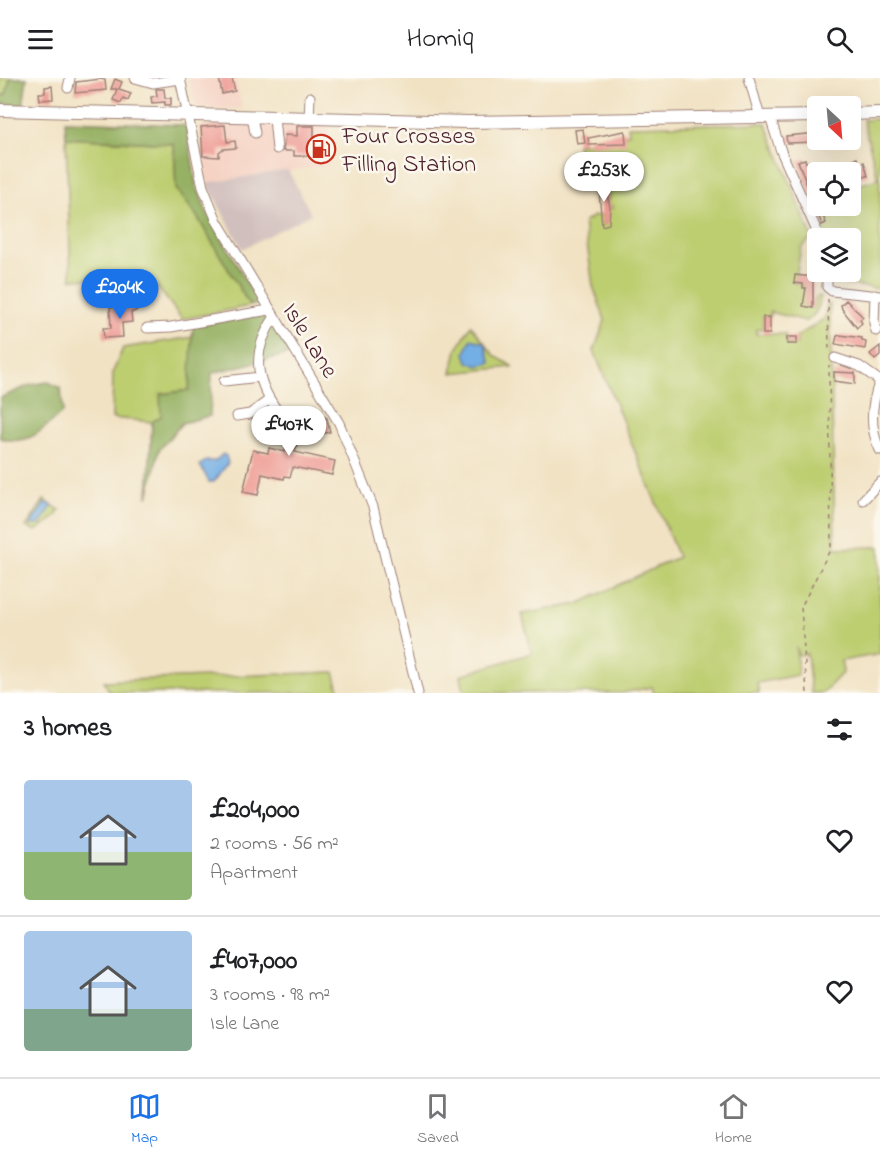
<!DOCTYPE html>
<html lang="en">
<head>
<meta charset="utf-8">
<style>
	:root { --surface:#fff; --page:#f6f6f6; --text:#202124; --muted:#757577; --line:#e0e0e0; --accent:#1a73e8 }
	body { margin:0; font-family:"Indie Flower",sans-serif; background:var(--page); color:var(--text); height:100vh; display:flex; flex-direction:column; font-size:22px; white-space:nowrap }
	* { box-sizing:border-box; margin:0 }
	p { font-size:20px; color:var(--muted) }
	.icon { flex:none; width:33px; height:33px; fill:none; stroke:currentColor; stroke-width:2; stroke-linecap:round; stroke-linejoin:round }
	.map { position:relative; height:615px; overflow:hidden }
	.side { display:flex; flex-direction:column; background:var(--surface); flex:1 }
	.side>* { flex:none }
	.needle { width:39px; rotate:154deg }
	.controls { position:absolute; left:807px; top:18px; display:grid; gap:12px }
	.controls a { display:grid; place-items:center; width:54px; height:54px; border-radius:6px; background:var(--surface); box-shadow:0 6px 24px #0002; font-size:30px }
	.price { position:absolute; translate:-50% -51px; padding:0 14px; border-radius:21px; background:#fff; color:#222; font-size:20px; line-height:39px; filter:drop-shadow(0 2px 3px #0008) }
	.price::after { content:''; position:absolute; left:50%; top:36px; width:18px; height:14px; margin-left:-9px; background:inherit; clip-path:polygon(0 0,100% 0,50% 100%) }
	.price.current { background:var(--accent); color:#fff }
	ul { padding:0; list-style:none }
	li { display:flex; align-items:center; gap:18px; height:150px; padding:0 24px }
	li+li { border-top:2px solid var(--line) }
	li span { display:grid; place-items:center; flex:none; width:168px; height:120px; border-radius:6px; color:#555 }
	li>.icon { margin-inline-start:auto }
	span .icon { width:72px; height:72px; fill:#fffc; stroke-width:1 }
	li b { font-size:26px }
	h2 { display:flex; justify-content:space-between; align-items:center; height:72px; padding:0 24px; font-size:26px }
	header { display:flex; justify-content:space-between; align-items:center; height:78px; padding:0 24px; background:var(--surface); font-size:27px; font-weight:600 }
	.menu { display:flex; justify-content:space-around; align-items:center; height:84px; border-top:2px solid var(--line); background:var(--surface); font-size:16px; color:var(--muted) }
	.menu a { display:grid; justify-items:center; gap:3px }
	.menu .current { color:var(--accent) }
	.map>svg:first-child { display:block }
	.built { fill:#f5d2c3 }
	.industrial { fill:#d1bfbd }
	.green { fill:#bdce71; stroke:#84764e; stroke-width:1.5 }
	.forest { fill:#96b163; stroke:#706847; stroke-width:1.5 }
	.water { fill:#73aee4; stroke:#5e6688; stroke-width:1.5 }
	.building { fill:#ee9892 }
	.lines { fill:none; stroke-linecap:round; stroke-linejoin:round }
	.minor-casing { stroke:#9e8077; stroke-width:11 }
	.major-casing { stroke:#9e8077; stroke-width:14 }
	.path { stroke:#9e8077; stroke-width:1.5; stroke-dasharray:4.5 4.5; stroke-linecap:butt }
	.minor { stroke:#fff; stroke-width:9 }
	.major { stroke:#fff; stroke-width:12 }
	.labels { text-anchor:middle; stroke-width:5; stroke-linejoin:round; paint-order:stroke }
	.poi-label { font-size:24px; fill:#4a1f2b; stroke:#fbf7ec; text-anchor:start }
	.street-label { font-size:24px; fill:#4a1f2b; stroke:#fbf7ec }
</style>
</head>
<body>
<header><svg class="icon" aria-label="menu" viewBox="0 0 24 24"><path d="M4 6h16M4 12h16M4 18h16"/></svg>Homiq<svg class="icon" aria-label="search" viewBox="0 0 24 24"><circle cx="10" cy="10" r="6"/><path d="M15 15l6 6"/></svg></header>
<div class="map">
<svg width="880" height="615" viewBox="0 0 880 615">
	<rect width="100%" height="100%" fill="#fbf7ec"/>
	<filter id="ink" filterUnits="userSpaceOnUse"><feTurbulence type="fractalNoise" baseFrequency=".0167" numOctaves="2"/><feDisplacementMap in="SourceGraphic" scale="12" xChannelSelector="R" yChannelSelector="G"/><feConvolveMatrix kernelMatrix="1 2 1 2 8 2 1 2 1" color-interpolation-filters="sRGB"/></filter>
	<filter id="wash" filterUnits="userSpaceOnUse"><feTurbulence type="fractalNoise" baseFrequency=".008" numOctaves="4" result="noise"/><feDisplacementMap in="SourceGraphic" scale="24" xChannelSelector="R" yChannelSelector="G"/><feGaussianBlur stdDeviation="1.35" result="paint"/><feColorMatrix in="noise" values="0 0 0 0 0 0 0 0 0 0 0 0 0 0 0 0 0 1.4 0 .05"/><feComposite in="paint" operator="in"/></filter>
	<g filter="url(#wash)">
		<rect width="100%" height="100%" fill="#f1e2c3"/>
		<!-- built -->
		<path class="built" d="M188,0H235L242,31L196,29Z
			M258,45L329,46L330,87L207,105L201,49Z"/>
		<!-- industrial -->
		<path class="industrial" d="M288,92L311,136L242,171L207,105Z"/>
		<!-- green -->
		<path class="green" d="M0,0H10L6,17H0Z
			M880,41V211L829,204L830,194H850L851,189L856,183L851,176L850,160H824L820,152L827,149L822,136L827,134L825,128H850L851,109L878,101L863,42Z
			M766,45L812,159L801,170L795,205L803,206V210H807L804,228L813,230L816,219L821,218C819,230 817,236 806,243L770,234V239H763V251H756V256H785L787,266H797V259L825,240L827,227L830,226L835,470L880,469V576L841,583L843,594L823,615H811L807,576L798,577L796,569L798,597L757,605L759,615H654L652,609L622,615H464L461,597L532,575L522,536L578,526L678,479L594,273L605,242L593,208L584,144L594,138L602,137V147L608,146L609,132L613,129L609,126L608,110H605L604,95L590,97L588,87L580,88L577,66L609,65L629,55L628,48Z
			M66,60L174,66L176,111L196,136L250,228L182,241L149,198L71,201Z
			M471,247L494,277L513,289L452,295L457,271Z
			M194,259L189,312L162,339L152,344L112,340L113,294L123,270Z
			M44,422L60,432L54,440L36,453L26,449Z
			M334,594L340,615H110L104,603Z"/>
		<!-- forest -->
		<path class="forest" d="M10,0H27L23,27L0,26V17H6Z
			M65,43L182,47L187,50L196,106L206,132L259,226L250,228L196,137L176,111L174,66L66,60Z
			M265,236L290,276L212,295L210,338L182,345L159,372L148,419L152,344L161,338L160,316L189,312L193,248Z
			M48,304L61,310L63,334C41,352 30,369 0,360V320L30,307Z"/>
		<!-- water -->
		<path class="water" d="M471,261L485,265L491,285L478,288L468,284L465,275Z
			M223,376L226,378L228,385L214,404H209L200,387L206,383H215Z
			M45,425L53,427L39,447H30Z"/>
		<g id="blocks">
			<!-- building -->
			<path class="building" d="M219,0H232L235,13L222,16Z
				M101,1L105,2L106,12L75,15L76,4Z
				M115,1L122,4L119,11L131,15L128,22L123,20L121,25L113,22L117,11H111Z
				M52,8L53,21L40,22L39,15H45V9Z
				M156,11H164L165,20H171V27H165V24L152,25L151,19L157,18Z
				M225,47L227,64L235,63L236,70L223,71L219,74V79L203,78L201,49Z
				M297,48H314V60H329V78H294V73H283L285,57L297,58Z
				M583,51L585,65L577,66L575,52Z
				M625,53L626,66L589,67L588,60Z
				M807,56H818V64L787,65L786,58Z
				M857,80L859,86L864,84L868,98L859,100L857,93L851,95L850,82Z
				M805,81L806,85L810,83L816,99L812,100L818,114V128H825L827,134L822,136L826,145L822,147L798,83Z
				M598,101H604L610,129L609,146L602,148Z
				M795,197L813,199V230L803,228L806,210H803V206L794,205Z
				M846,222L863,239L860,242L862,245L857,250L842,231L841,227Z
				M123,225H137V232L131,235L132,244L122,245L123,259L104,260L103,250H111L110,229L123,228Z
				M763,239H770V256H763Z
				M840,257L862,260V263L866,264L865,271L835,266L837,258Z
				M787,259H797V266H787Z
				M880,268V278L875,282L870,276Z
				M834,294L855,295V306L834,303Z
				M322,338L327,340L330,354L298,361L295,374L335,383L332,397L293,389L290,399L285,398L284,401L262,396L258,417L243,414L253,372L268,375L269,370L285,374L293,345Z"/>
		</g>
	</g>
	<g filter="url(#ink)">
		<use href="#blocks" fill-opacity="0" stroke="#9e8077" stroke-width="1.5"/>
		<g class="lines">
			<!-- minor casing -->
			<g class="minor-casing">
				<path id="minor" d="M135,0L153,5L181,1
					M180,0L203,109L217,143L339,345L373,429L418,615
					M749,0L760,39
					M68,10L70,0
					M252,39L255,55
					M770,39L781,73L820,160
					M274,40L277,71
					M309,41L310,19
					M827,194V209L832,213L880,218
					M875,217L874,245L876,253
					M274,240C249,277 256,307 283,340L312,335
					M147,250L171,249L269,232
					M835,280L859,288L880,303C871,326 869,350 880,372
					M224,303L260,299
					M237,338L250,336L269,322
					M863,422L880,404"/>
			</g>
			<!-- major casing -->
			<g class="major-casing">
				<path id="major" d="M0,32L467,44L818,38
					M850,36L880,35"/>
			</g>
			<!-- path -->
			<path class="path" d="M828,221L829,274
				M807,615L801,529L831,470L829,287"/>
			<!-- minor -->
			<use href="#minor" class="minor"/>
			<!-- major -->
			<use href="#major" class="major"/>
		</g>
	</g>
	<!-- icons -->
	<defs>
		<g id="fuel-ring" transform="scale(1.5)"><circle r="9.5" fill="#fbf7ec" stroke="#c8321e" stroke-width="1.5"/><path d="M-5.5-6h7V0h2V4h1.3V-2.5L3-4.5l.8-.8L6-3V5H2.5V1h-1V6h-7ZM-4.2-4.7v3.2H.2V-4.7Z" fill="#c8321e"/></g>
	</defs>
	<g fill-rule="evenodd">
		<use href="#fuel-ring" x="321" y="71"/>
	</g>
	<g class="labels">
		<!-- poi labels -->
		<g class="poi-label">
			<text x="342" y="65">Four Crosses<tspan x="342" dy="28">Filling Station</tspan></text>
		</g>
		<!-- street labels -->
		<g class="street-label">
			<text transform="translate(311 262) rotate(58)" y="8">Isle Lane</text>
		</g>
	</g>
</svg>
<div class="controls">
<a><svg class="needle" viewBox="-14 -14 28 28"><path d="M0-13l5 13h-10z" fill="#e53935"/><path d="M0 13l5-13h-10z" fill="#757577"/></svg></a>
<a><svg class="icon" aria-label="locate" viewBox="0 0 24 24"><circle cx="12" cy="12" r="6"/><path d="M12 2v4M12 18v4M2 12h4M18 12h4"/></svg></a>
<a><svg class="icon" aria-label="layers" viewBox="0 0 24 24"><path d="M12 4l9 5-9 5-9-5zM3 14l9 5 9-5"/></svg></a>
</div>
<b class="price" style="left:604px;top:125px">£253K</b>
<b class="price current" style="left:120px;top:242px">£204K</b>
<b class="price" style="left:289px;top:379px">£407K</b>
</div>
<section class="side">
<h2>3 homes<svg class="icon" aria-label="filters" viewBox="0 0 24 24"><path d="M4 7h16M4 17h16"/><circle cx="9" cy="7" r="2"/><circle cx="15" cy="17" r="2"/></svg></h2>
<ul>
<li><span style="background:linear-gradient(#a9c7e8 60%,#8fb573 0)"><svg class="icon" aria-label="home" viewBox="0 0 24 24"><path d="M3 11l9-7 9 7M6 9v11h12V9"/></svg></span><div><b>£204,000</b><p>2 rooms · 56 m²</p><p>Apartment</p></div><svg class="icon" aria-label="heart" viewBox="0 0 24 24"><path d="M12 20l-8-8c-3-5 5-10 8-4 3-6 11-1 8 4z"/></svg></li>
<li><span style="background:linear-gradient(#a9c7e8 65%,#7fa58c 0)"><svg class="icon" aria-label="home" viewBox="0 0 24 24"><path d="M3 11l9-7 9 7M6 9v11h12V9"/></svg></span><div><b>£407,000</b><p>3 rooms · 98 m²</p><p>Isle Lane</p></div><svg class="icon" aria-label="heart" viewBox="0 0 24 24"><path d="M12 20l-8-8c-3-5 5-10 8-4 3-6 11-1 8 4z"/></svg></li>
</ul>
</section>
<nav class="menu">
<a class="current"><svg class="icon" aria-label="map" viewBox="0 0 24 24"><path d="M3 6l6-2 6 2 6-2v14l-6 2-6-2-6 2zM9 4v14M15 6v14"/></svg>Map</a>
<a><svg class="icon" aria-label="saved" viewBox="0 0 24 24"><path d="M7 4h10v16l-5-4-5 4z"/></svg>Saved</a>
<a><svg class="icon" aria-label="home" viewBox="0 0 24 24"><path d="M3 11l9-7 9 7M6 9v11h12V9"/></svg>Home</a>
</nav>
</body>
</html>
